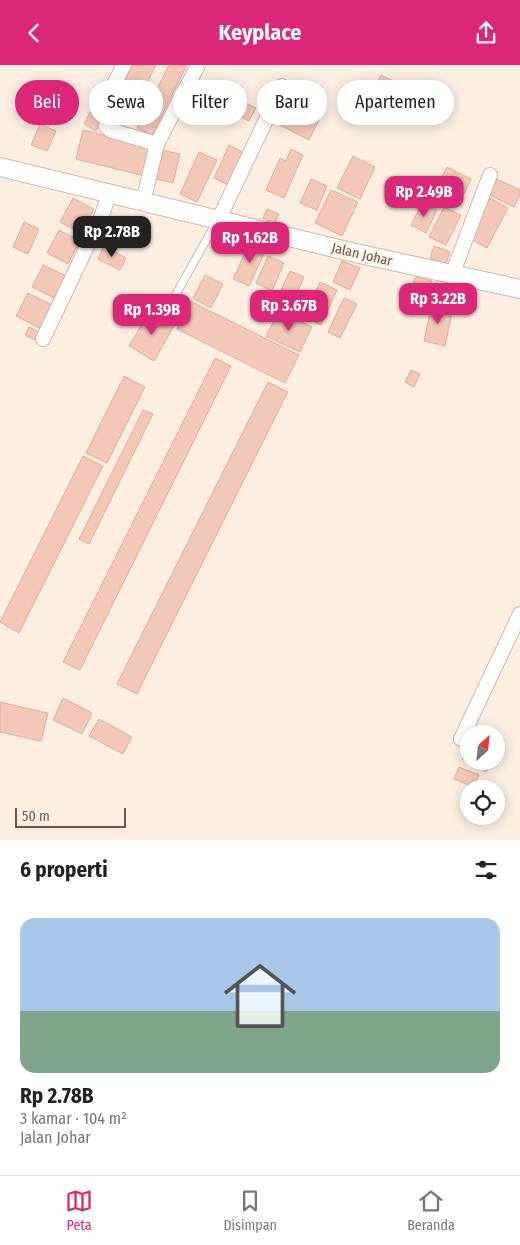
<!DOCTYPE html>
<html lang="id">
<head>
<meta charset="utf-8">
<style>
	:root { --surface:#fff; --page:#f6f6f6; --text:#222; --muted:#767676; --line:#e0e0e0; --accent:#db2777 }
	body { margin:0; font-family:"Fira Sans Condensed",sans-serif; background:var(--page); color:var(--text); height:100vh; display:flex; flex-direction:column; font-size:19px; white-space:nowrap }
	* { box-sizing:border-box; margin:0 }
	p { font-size:16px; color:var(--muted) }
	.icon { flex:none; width:28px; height:28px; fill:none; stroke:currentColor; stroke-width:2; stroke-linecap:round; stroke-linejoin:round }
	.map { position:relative; height:775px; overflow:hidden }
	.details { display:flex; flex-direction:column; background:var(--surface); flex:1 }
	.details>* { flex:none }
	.hud { position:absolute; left:15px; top:15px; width:490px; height:45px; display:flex; gap:10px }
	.needle { width:32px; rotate:27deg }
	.fabs { position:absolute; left:460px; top:660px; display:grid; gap:10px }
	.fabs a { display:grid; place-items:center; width:45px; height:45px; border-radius:50%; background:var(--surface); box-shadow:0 2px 12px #0003; font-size:25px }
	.scale { position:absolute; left:15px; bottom:12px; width:111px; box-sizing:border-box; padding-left:5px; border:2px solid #735248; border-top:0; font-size:14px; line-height:18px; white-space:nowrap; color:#735248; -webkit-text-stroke:4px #fff2e7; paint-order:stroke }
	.price { position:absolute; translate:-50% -42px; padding:0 11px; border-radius:10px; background:var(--accent); color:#fff; font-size:16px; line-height:32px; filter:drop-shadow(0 1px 2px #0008) }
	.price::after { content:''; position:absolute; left:50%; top:30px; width:15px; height:11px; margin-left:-8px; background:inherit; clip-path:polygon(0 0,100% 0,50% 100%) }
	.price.on { background:#222; color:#fff }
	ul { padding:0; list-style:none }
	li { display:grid; align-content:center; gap:10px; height:265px; padding:0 20px }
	li span { display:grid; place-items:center; height:155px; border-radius:15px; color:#555 }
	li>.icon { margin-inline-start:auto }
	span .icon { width:90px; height:90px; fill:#fffc; stroke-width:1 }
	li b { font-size:21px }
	h2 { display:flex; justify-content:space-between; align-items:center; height:60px; padding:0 20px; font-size:21px }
	.pill { padding:0 18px; border-radius:22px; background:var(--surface); box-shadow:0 2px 12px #0003; font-size:18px; line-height:45px }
	.pill.on { background:var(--accent); color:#fff }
	header { display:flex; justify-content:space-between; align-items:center; height:65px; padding:0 20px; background:var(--accent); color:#fff; font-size:22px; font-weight:700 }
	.menu { display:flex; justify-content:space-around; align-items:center; height:70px; border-top:1px solid var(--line); background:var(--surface); font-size:14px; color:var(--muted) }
	.menu a { display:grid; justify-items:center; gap:2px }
	.menu .on { color:var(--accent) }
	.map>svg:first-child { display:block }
	.building { fill:#f2c8b9; stroke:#e4ac99 }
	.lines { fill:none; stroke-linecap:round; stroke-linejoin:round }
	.service-casing { stroke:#cfb6ab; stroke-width:9 }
	.minor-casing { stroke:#cfb6ab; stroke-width:16 }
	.tertiary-casing { stroke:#cfb6ab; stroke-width:20 }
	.service { stroke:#fff; stroke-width:7 }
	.minor { stroke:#fff; stroke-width:14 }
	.tertiary { stroke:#fff; stroke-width:18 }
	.labels { text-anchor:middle; stroke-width:4; stroke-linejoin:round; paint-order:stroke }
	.street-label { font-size:14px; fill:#735248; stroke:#fff2e7 }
</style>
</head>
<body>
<header><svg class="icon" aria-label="back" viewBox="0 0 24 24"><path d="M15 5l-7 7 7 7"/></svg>Keyplace<svg class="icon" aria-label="share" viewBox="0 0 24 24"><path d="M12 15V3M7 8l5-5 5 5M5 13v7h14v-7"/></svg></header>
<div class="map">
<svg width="520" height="775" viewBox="0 0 520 775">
	<rect width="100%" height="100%" fill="#fceee1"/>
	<!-- building -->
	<path class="building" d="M129,0H156L127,59L105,48Z
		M169,0H187L152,70L137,63Z
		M381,10L409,24L400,41L372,27Z
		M293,29L324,45L309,75L278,59Z
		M236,33L256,43L249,56L229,46Z
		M91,45L104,52L96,66L84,59Z
		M40,59L56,66L47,86L31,80Z
		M83,65L153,82L145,111L76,94Z
		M229,80L243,87L228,120L214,113Z
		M291,84L303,90L284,133L266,125L280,93L286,96Z
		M163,85L180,89L173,118L156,114Z
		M199,87L217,95L197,137L180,129Z
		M353,91L375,102L360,134L337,123Z
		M447,102L471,114L464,129L439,117Z
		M311,114L327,121L317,145L300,138Z
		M497,114L520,125V130L514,142L489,130Z
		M331,125L358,137L342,171L315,158Z
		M73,133L94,144L81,168L60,157Z
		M490,133L508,143L487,183L469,173Z
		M422,138L437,145L426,168L411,160Z
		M444,142L461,150L446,180L429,172Z
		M267,144L279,149L274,159L263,153Z
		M24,157L39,164L28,189L13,182Z
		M59,165L80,176L68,199L47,188Z
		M250,177L266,185L249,221L233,214Z
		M104,181L126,193L120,205L98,194Z
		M434,181L450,187L446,199L430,193Z
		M268,191L284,198L272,226L256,218Z
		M342,196L360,203L350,225L333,217Z
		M43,200L66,211L54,233L32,222Z
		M290,206L304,212L294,235L279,229Z
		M205,210L223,219L211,243L193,233Z
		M415,212L432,216L423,248L406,243Z
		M320,217L337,225L321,260L304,252Z
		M28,228L54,241L41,264L16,251Z
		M344,233L357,239L340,273L328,267Z
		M190,236L299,290L285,318L177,264Z
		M432,238L453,243L445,281L424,276Z
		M150,246L174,261L154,296L129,281Z
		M279,246L312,262L300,287L266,271Z
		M29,262L41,268L37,276L25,270Z
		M215,293L231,301L80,605L63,597Z
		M411,305L420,309L414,322L405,317Z
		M124,311L145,322L107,398L86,388Z
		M268,317L288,327L137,629L117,619Z
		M143,345L153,349L89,479L79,474Z
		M83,391L103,401L19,568L0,557Z
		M63,633L92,648L82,669L53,655Z
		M0,637L48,648L41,676L0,667Z
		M99,654L132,672L123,689L89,671Z
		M469,681V696H492L486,707L462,694Z
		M459,702L479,710L474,722L454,714Z"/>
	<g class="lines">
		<!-- service casing -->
		<g class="service-casing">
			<path id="service" d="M167,245L217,156"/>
		</g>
		<!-- minor casing -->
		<g class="minor-casing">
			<path id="minor" d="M124,0L100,46L108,52L106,61L110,65L157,79
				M143,137L157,79L198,0
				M218,156L282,21
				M452,210L490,110
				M43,274L102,150L109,129
				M461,674L520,549"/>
		</g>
		<!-- tertiary casing -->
		<g class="tertiary-casing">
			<path id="tertiary" d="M0,102L351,187L520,224"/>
		</g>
		<!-- service -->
		<use href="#service" class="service"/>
		<!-- minor -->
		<use href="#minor" class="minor"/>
		<!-- tertiary -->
		<use href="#tertiary" class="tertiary"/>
	</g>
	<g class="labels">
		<!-- street labels -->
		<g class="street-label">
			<text transform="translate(362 189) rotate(13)" y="5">Jalan Johar</text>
		</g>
	</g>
</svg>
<div class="fabs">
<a><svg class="needle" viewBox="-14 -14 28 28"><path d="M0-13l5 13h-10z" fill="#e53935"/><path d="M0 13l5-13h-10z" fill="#767676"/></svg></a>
<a><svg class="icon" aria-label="locate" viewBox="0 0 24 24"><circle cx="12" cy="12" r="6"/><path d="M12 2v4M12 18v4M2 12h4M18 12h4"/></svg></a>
</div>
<div class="scale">50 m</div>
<b class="price" style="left:424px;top:153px">Rp 2.49B</b>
<b class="price on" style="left:112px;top:193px">Rp 2.78B</b>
<b class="price" style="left:250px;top:199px">Rp 1.62B</b>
<b class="price" style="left:438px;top:260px">Rp 3.22B</b>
<b class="price" style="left:289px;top:267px">Rp 3.67B</b>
<b class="price" style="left:152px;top:271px">Rp 1.39B</b>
<div class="hud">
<a class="pill on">Beli</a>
<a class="pill">Sewa</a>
<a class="pill">Filter</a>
<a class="pill">Baru</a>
<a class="pill">Apartemen</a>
</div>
</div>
<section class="details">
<h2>6 properti<svg class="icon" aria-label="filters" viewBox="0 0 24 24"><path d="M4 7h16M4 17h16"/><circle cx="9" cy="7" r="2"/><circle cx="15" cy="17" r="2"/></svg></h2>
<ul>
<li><span style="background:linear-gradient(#a9c7e8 60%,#7fa58c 0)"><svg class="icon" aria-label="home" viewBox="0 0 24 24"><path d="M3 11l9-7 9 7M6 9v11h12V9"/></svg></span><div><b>Rp 2.78B</b><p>3 kamar · 104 m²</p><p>Jalan Johar</p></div></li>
</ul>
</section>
<nav class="menu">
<a class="on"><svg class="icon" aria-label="map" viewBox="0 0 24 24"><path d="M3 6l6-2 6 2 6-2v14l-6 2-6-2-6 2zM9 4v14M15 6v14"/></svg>Peta</a>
<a><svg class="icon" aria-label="saved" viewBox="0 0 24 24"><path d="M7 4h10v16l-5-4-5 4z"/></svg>Disimpan</a>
<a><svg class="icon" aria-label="home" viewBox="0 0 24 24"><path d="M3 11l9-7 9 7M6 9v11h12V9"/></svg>Beranda</a>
</nav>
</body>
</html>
